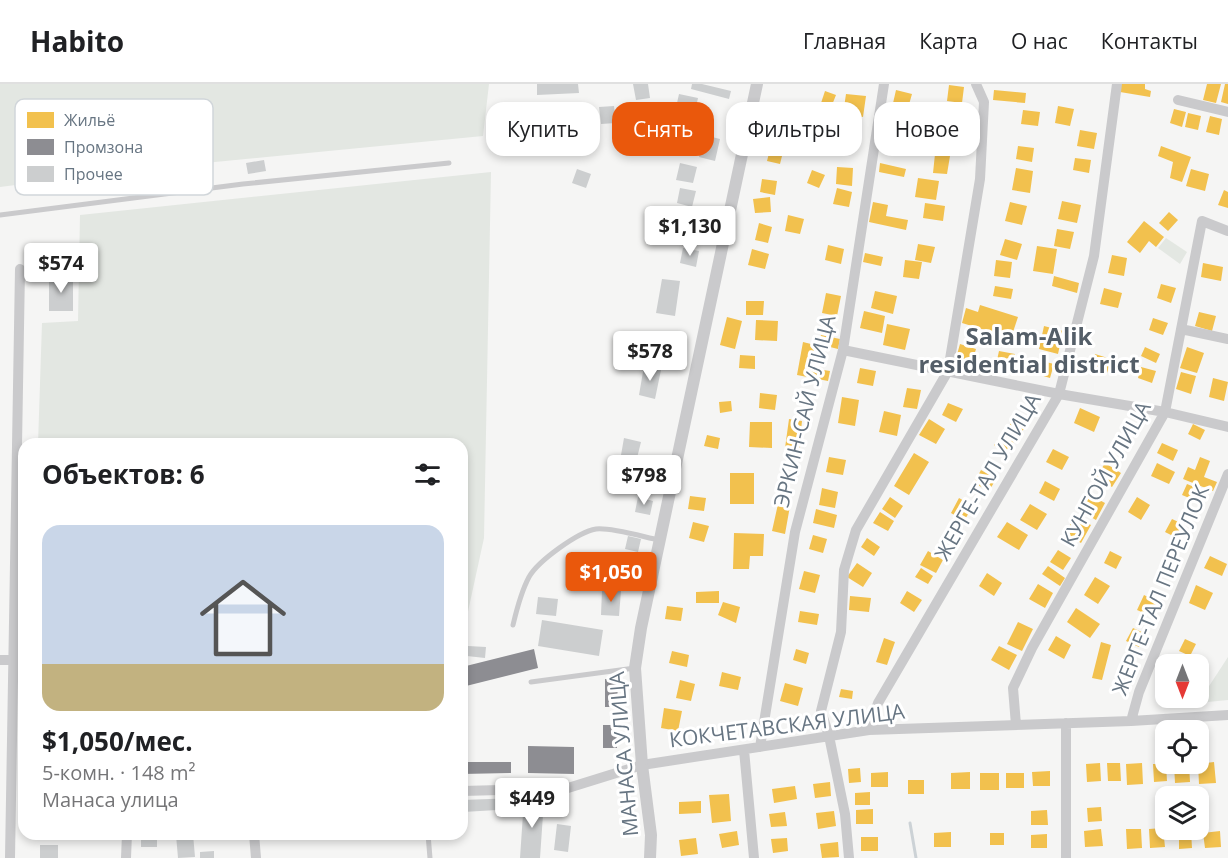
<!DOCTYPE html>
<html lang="ru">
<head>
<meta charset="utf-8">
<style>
	:root { --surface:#fff; --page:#f6f6f6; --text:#202124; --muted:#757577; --line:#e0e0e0; --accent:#ea580c }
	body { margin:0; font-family:"Open Sans",sans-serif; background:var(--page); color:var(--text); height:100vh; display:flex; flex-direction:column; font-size:22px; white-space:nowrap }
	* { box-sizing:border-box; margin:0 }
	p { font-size:20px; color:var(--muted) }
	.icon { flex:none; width:33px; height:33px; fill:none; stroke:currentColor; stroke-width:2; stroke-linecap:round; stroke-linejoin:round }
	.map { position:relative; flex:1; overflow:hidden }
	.panel { position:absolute; left:18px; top:354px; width:450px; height:402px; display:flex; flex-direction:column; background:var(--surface); border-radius:18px; box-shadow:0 3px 9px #0003 }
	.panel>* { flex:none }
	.banner { position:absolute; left:486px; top:18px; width:570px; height:54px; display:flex; gap:12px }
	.needle { width:39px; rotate:180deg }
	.fabs { position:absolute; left:1155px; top:570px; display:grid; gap:12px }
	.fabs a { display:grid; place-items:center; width:54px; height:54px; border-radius:12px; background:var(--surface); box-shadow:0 3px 9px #0003; font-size:30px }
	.price { position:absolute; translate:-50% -51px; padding:0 14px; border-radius:6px; background:#fff; color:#222; font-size:20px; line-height:39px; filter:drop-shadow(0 2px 3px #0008) }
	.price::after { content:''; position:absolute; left:50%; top:36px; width:18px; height:14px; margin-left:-9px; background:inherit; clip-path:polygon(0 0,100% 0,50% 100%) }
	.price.active { background:var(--accent); color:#fff }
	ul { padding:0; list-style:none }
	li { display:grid; align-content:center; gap:12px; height:318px; padding:0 24px }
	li+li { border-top:2px solid var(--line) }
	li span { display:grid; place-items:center; height:186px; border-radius:18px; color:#555 }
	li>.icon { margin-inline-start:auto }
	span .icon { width:108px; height:108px; fill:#fffc; stroke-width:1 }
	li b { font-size:26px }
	h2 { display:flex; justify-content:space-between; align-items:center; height:72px; padding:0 24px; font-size:26px }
	.tag { padding:0 21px; border-radius:18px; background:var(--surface); box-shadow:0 3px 9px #0003; font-size:21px; line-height:54px }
	.tag.active { background:var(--accent); color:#fff }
	header { display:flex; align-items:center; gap:36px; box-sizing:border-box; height:84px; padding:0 30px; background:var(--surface); border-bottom:2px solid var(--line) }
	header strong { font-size:28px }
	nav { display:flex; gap:33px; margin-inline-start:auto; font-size:21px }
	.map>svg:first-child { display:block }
	.green { fill:#e3e7e2 }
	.homes { fill:#f2c14e }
	.industry { fill:#8d8d92 }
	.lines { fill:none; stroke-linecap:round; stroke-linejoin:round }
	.stream { stroke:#ccd2d6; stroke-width:3 }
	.building { fill:#cccecf }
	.service { stroke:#cacacc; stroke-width:5 }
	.minor { stroke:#cacacc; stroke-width:10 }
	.tertiary { stroke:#cacacc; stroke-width:12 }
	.labels { text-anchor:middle; stroke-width:6; stroke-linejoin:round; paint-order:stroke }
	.street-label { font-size:21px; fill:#677582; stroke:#fff }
	.quarter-label { font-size:24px; font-weight:bold; fill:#545e68; stroke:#fff }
	.key { fill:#fff; stroke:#d1d6da; stroke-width:1.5 }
	.key-label { font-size:16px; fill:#677582 }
</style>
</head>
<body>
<header>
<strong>Habito</strong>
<nav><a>Главная</a><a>Карта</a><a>О нас</a><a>Контакты</a></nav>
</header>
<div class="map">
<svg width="1228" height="774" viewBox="0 0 1228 774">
	<rect width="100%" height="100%" fill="#f5f5f4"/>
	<!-- green -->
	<path class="green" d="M0,0H489L483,52L133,86L0,103Z
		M491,88L484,454L464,546H462V360H38L42,239L78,237L80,131Z
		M1166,154L1187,168L1180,180L1158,164Z
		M1228,573V616L1198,619Z"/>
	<!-- homes -->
	<path class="homes" d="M1120,0H1145V5L1151,7L1150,13L1120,8Z
		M1207,0H1221L1216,19L1203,16Z
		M1225,0H1228V20L1221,18Z
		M949,1L964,3L962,19L947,17Z
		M896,6L912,10L906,31L891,28Z
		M994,6L1026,9L1025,19L993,16Z
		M825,7L836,11L830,26L820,22Z
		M846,10L866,12L863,33L843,30Z
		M1058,22L1074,25L1070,42L1055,39Z
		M944,23L964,26L961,43L942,40Z
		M1174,25L1186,28L1182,43L1170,39Z
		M1023,26L1040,28L1038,42L1021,40Z
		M1188,29L1201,32L1198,46L1185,43Z
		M1210,32L1222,35L1219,51L1206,48Z
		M837,38H859L858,54L837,52Z
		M1080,46L1097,49L1094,65L1077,62Z
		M801,47L815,50L812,66L798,64Z
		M771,61L784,64L780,80L767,77Z
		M1018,62L1034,64L1032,78L1016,75Z
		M1161,62L1191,73L1182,98L1170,94L1173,78L1158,72Z
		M935,70L950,72L947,90L933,89Z
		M1075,74L1091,76L1089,89L1073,86Z
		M880,79L906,85L904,93L879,88Z
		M837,83L853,84L852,102L836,100Z
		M1016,84L1033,87L1030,109L1012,106Z
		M1191,85L1209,90L1205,107L1186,102Z
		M812,86L825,91L819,104L807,99Z
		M918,94L939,97L936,116L915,113Z
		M762,95L777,97L775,111L760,108Z
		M837,104L852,108L849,123L833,120Z
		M1224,106L1228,108V124L1218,121Z
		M770,113L771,128L755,129L753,115Z
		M1062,117L1081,121L1077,139L1058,135Z
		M873,118L888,121L886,132L908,136L906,146L869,138Z
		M1010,118L1027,122L1022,141L1005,137Z
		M925,119L945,122L943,137L923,134Z
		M1169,128L1178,136L1168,147L1159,139Z
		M788,131L804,135L800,150L785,147Z
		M1144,137L1164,153L1156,163L1149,157L1140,169L1127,158Z
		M759,139L772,143L768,159L755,156Z
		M1057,145L1074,148L1070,165L1054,162Z
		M1005,155L1022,160L1017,176L1000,171Z
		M918,160L935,163L931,179L915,176Z
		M828,161L844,165L841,180L825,176Z
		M1037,162L1057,165L1053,190L1033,187Z
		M752,165L769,170L765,185L748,181Z
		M865,169L883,173L881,182L863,178Z
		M1112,171L1127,174L1124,192L1108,189Z
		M905,176L922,178L919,195L903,193Z
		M996,176L1012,178L1010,194L994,192Z
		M1203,179L1223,183L1221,197L1201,193Z
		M1054,192L1079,199L1077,209L1052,202Z
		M1161,200L1176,204L1171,219L1157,214Z
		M995,202L1013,205L1011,215L993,212Z
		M1104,204L1122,209L1118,224L1100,220Z
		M875,207L897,212L893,230L871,224Z
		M826,209L841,212L837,232L822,229Z
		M746,217H764L763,231H746Z
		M980,221L1018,233L1011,254L962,239L966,224L978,228Z
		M864,227L885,232L882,249L860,244Z
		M1199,228L1216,232L1212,247L1195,242Z
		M727,233L742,237L735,265L720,261Z
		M1153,234L1168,239L1163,251L1149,246Z
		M756,236L778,237L777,257L755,256Z
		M887,240L910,245L905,266L883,261Z
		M1044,242L1063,247L1058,270L1039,265Z
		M821,251L840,255L838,265L818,260Z
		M803,258L815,261L811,284L830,287L828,297L797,291Z
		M960,260L976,265L972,278L956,274Z
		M1145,263L1160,270L1156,279L1141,272Z
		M1187,263L1204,269L1197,289L1180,284Z
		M999,267L1015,270L1012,288L995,285Z
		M1095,270L1111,275L1107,289L1091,284Z
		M740,271L755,272V285L739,284Z
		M1042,277L1054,280L1050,294L1037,290Z
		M1141,283L1156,287L1152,299L1138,294Z
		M860,284L876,287L873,302L857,299Z
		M1181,288L1196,292L1191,310L1176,305Z
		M1213,294L1228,298L1224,317L1209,313Z
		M907,304L921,306L917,325L903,323Z
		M760,309L777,311L775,326L759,324Z
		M842,313L859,316L855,342L838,339Z
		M731,317L732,327L720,329L719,318Z
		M948,319L963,325L956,338L942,331Z
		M1080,324L1100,333L1094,348L1074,339Z
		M884,327L901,331L897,352L879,348Z
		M1016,333L1027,341L1005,369L994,361Z
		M789,335L802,337L799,366L785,364Z
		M929,335L945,345L936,360L919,351Z
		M750,338H772V364L749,363Z
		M1193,340L1205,346L1200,356L1188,350Z
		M707,351L720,354L718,365L704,362Z
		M1162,359L1178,366L1173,377L1157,369Z
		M1053,365L1069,373L1062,386L1046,378Z
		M914,369L929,378L909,411L894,402Z
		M829,373L846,376L843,391L826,388Z
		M1200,373L1210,377L1204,393L1217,398L1213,407L1183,395L1188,383L1195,386Z
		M1105,379L1121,389L1112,403L1096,394Z
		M1157,379L1175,388L1169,400L1151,392Z
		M981,386L996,395L989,407L974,399Z
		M730,389H754V420H730Z
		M1045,397L1060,405L1054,417L1039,409Z
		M1187,400L1204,407L1199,418L1182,411Z
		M822,404L838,408L835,424L819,421Z
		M1090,411L1105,419L1096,436L1082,428Z
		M690,412L706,414L704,427L688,425Z
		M890,413L903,422L895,434L882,425Z
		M1137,413L1150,421L1141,436L1128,428Z
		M959,414L973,422L964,437L951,429Z
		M778,420L790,422L785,450L772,447Z
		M1030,420L1047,430L1037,446L1020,436Z
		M816,425L837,431L834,444L813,439Z
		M880,428L894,437L888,447L873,439Z
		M1075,432L1091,441L1081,459L1065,450Z
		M1172,435L1185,441L1179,455L1165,448Z
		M693,438L709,442L704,458L689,454Z
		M1007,438L1028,451L1019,466L997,453Z
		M734,449L764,450L763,472H750L749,485H733Z
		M813,451L827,455L823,469L809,465Z
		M867,454L880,463L874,472L861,463Z
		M1058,466L1071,474L1063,486L1050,478Z
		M928,467L943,476L936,489L920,481Z
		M1110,467L1122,473L1116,485L1104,479Z
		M1210,472L1227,480L1222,492L1204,484Z
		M857,479L872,489L863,503L847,493Z
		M1048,482L1065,494L1060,502L1042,490Z
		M921,484L933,492L928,500L915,493Z
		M804,487L820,491L815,509L799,505Z
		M987,489L1002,499L994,512L979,502Z
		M1095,493L1110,502L1098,520L1084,511Z
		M1038,500L1053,509L1045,524L1029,515Z
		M1196,501L1213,509L1205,526L1189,519Z
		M719,507V519H696V508Z
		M907,507L922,516L914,528L900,519Z
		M1144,511L1158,518L1151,532L1137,526Z
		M850,512L871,514L869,528L849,526Z
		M723,518L740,523L736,539L718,531Z
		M667,522L683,524L681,537L665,535Z
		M1076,524L1100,540L1090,554L1067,538Z
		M800,527L819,530L817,541L798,538Z
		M1018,538L1033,545L1022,567L1007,560Z
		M1133,544L1146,550L1139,563L1126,557Z
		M1056,552L1071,561L1064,575L1048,566Z
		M884,554L895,558L887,581L876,578Z
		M1185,555L1196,560L1190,572L1179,567Z
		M1101,558L1111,561L1102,596L1092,594Z
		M999,562L1017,571L1009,586L991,576Z
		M796,565L809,569L806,580L793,576Z
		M672,567L689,571L687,583L669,579Z
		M722,588L741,593L738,606L719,602Z
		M680,596L695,600L691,617L676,614Z
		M785,599L803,604L798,622L780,617Z
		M841,605L853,607L852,615L839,613Z
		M664,624L682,627L678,647L661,644Z
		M1214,678L1216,699L1199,700L1198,680Z
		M1100,679L1101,697L1087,698L1086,680Z
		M1107,679H1120L1121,697H1108Z
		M1142,679L1143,700L1127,701L1126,680Z
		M1153,680H1166L1167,697L1154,698Z
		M1174,680H1189L1190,698L1175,699Z
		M860,684L861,698L849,699L848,685Z
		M1050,687V702H1033L1032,688Z
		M888,688V703H871V689Z
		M970,688V705H951V689Z
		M980,689H999V706H980Z
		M1006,689H1024V704H1006Z
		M908,696H924V710H908Z
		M830,698L831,712L815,714L813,700Z
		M795,702L797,715L774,719L772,705Z
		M870,708V721H855V709Z
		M729,710L731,737L712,739L709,711Z
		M701,717V729L679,730V718Z
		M1101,723L1102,737L1088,738L1087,724Z
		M873,725V740H856V726Z
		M1047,726L1048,741H1031V727Z
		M834,727L836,742L818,745L816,729Z
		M785,728L787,742L771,743L769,730Z
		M1163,744L1165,763L1150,764L1149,745Z
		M1101,745L1103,762L1085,763L1084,747Z
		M1126,745H1141L1142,764L1127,765Z
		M737,747L739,761L722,764L719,750Z
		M1191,747L1192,764L1179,765V748Z
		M1220,747L1221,763L1205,764L1203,749Z
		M951,748V763H934V749Z
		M990,749H1004V761H990Z
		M1047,750V764H1031V751Z
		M861,753H878V767H861Z
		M696,754L698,770L681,772L679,756Z
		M787,754L788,767L773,769L771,755Z
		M838,758L839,773L822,774L820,760Z"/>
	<!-- industry -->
	<path class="industry" d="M534,565L538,584L462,603V583Z
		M605,595L618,596L617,623H605Z
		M603,641H617V664H603Z
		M528,662L574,663V690L528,689Z
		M462,678H511V689L462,690Z
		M374,750H419V755H374Z"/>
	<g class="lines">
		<!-- stream -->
		<path class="stream" d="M910,739L916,774"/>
	</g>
	<!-- building -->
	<path class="building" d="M537,0H578L579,9L537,11Z
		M633,0H648L650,14L636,16Z
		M692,0H702L731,7L729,15L691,5Z
		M679,10L698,14L694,32L675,28Z
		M614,22L616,39L601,40L599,23Z
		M589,23L592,46L577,48L574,25Z
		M704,51L720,55L715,77L699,73Z
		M264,76L266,87L248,90L246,79Z
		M680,79L697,83L693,99L676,96Z
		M577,85L591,90L586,104L572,99Z
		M680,104L696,107L692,123L677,119Z
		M674,142L687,145L684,158L671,155Z
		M683,164L699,167L696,183L680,179Z
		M49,193H73V227H49Z
		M662,195L680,197L675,232L656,229Z
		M649,264L665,265L664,280L648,279Z
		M644,282L661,286L655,315L639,311Z
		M624,354L641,358L637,374L621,371Z
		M638,413L653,417L650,431L635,428Z
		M628,452L641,455L638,468L625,465Z
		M618,474L634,478L630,494L614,490Z
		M604,482L612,493L599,501L591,490Z
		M602,506L621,507L619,532L601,531Z
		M538,513L558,515L556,532L536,530Z
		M542,536L603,546L599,572L538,562Z
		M468,562L486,563L485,574L467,572Z
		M514,714L515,725L463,728L462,716Z
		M524,715L544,716L540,774H520Z
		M557,740L571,742L568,768L554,766Z
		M193,750L195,773L178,774L176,751Z
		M141,751H157V763H141Z
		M40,761H58V774H40Z
		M214,767V774H200V768Z"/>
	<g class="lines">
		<!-- service -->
		<path class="service" d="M0,131L243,100L449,79
			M513,541C517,524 521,508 529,493C538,477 578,448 596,445C610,443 644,453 659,456
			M531,598L635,584
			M428,750L430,774"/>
		<!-- minor -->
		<path class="minor" d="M1178,16L1228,28
			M1181,245L1228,255
			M843,266L1059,310L1165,328L1228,343
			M0,576H14L24,580
			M1131,637L1139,608L1228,390
			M1066,639V774
			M1016,641L1013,604L1032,564L1165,328L1202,137L1228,147
			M869,646L878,619L1059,310L1094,172L1117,0
			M760,663L795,448L843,266L884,0
			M744,666L754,774
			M462,707L568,704L642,681L869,646L1131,637L1228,631
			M254,750L256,774
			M10,774L20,185
			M126,774L127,750
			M849,774L845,730L829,652L821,627L841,548L844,486L856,446L948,287L980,95L984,18L976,0"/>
		<!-- tertiary -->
		<path class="tertiary" d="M650,774L651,751L642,681L635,584L641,544L757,0"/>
	</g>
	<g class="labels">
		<!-- street labels -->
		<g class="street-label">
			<text transform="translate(805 327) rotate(-76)" y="7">ЭРКИН-САЙ УЛИЦА</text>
			<text transform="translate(1106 390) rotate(-61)" y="7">КУНГОЙ УЛИЦА</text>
			<text transform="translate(988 393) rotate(-60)" y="7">ЖЕРГЕ-ТАЛ УЛИЦА</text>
			<text transform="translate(1161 506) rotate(-68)" y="7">ЖЕРГЕ-ТАЛ ПЕРЕУЛОК</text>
			<text transform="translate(787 642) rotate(-7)" y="7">КОКЧЕТАВСКАЯ УЛИЦА</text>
			<text transform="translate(624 670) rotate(-95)" y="7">МАНАСА УЛИЦА</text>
		</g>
		<!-- quarter labels -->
		<g class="quarter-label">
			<text x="1029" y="261">Salam-Alik<tspan x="1029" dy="28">residential district</tspan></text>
		</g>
	</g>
	<!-- legend -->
	<rect x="15" y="15" width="198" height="96" rx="9" class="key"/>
	<rect x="27" y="28" width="27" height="16" fill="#f2c14e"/>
	<rect x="27" y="55" width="27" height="16" fill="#8d8d92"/>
	<rect x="27" y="82" width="27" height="16" fill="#cccecf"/>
	<g class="key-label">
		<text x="64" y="42">Жильё</text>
		<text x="64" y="69">Промзона</text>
		<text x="64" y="96">Прочее</text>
	</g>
</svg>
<div class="fabs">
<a><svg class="needle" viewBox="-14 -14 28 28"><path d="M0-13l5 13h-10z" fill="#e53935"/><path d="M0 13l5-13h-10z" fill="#757577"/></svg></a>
<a><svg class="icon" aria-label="locate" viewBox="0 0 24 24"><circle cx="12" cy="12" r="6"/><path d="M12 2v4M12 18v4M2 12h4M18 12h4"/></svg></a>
<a><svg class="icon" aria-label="layers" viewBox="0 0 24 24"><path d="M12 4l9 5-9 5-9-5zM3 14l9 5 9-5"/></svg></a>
</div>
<b class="price" style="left:690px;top:173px">$1,130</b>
<b class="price" style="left:61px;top:210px">$574</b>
<b class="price" style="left:650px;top:298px">$578</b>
<b class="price" style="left:644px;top:422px">$798</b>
<b class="price active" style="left:611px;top:519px">$1,050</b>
<b class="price" style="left:532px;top:745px">$449</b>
<div class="banner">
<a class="tag">Купить</a>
<a class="tag active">Снять</a>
<a class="tag">Фильтры</a>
<a class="tag">Новое</a>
</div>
<section class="panel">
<h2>Объектов: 6<svg class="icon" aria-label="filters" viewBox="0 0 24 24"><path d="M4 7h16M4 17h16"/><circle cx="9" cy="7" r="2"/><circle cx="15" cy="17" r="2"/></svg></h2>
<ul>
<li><span style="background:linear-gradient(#c9d6e8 75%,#c2b280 0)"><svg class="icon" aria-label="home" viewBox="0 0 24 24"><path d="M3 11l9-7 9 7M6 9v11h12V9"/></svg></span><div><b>$1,050/мес.</b><p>5-комн. · 148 m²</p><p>Манаса улица</p></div></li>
</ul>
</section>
</div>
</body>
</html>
